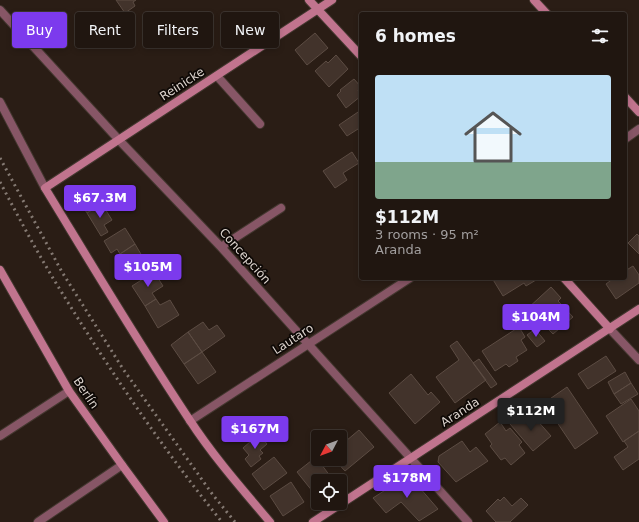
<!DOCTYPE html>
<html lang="en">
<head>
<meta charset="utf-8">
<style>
	:root { --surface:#201610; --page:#2d231e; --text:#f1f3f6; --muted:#a29f9f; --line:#3d3530; --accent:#7c3aed }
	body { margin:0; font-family:"DejaVu Sans",sans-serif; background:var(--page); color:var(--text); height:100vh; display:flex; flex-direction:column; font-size:15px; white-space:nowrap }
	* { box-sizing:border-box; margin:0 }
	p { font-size:13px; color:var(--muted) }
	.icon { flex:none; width:22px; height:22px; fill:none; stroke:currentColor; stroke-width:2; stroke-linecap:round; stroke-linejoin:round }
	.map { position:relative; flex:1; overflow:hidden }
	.drawer { position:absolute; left:359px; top:12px; width:268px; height:268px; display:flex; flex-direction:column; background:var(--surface); border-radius:4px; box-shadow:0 2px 6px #0003,0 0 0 1px var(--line) }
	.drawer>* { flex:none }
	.banner { position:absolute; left:12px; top:12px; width:287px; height:36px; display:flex; gap:8px }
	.needle { width:26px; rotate:229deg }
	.controls { position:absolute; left:311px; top:430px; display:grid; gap:8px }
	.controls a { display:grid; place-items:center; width:36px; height:36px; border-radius:4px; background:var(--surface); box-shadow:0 2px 6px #0003,0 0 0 1px var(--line); font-size:20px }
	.price { position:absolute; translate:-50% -34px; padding:0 9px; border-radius:4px; background:var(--accent); color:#fff; font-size:13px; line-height:26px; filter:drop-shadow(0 1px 2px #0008) }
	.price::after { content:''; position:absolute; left:50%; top:24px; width:12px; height:9px; margin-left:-6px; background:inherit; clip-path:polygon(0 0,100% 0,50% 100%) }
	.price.current { background:#222; color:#fff }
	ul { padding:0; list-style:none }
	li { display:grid; align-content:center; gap:8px; height:212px; padding:0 16px }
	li+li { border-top:1px solid var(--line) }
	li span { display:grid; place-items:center; height:124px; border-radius:4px; color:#555 }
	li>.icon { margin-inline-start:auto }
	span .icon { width:72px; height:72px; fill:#fffc; stroke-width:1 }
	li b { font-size:17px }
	h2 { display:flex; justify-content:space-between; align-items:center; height:48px; padding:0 16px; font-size:17px }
	.tag { padding:0 14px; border-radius:4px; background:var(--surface); box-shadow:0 2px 6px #0003,0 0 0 1px var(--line); font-size:14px; line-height:36px }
	.tag.current { background:var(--accent); color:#fff }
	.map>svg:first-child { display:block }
	.building { fill:#42332b; stroke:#5c4c43 }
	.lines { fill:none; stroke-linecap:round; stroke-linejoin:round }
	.street-casing { stroke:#43372f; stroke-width:10 }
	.secondary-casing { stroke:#43372f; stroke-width:10 }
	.street { stroke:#875666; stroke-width:8 }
	.secondary { stroke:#c1748e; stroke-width:8 }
	.rail { stroke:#847972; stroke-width:3; stroke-dasharray:2 4; stroke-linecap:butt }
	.labels { text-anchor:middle; stroke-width:3.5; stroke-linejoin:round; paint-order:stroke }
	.street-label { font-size:12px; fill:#ddd4ce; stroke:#0e0906 }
</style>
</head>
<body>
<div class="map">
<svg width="639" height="522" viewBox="0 0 639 522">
	<rect width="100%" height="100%" fill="#2a1d15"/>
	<!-- building -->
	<path class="building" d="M116,0H136L133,2L135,6L125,13Z
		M315,33L328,48L307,65L295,50Z
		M336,55L348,69L329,87L315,71L326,61L328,63Z
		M354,79L361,87L358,90L361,96L346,108L337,95L341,91L340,90Z
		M361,110V133L358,129L347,136L339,125Z
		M352,152L359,163L343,173L347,180L335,188L323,171Z
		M90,186L102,204L87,213L75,195Z
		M102,204L112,220L104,225L108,232L101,236L87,213Z
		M125,228L135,244L120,254L117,249L111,253L104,241Z
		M637,234L639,236V254L628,243Z
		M135,244L145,261L124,275L117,263L123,259L120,254Z
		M633,266L639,275V283L616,299L606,284L614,278H625V271Z
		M154,272L163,286L152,293L156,299L145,306L132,286Z
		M492,278H534L536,280L526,286L524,283L503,296Z
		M551,287L561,298L558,301L573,317L553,334L546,327L545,328L527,309Z
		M156,299L160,305L170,300L179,315L158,328L145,306Z
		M203,322L209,330L217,325L225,336L202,352L188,332Z
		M519,327L525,337L521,340L527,350L516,357L518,361L509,367L506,364L495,371L482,351Z
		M535,329L545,341L537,347L527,335Z
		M188,332L202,352L184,364L171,345Z
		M457,341L486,380L455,403L436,377L459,360L450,346Z
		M202,352L216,372L198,384L184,364Z
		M606,356L616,371L588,389L578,374Z
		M479,359L497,384L491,388L473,363Z
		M625,372L631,383L614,394L608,382Z
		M411,374L428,395L431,392L440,402L415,424L389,393Z
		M631,383L638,394L621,404L614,394Z
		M567,387L598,433L575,449L544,403Z
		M631,399L639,411V431L623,442L606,416Z
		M521,414L529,423L535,418L551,436L533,451L510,424Z
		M500,422L506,431L510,428L522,442L519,445L525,453L511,465L505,458L501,460L490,446L492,444L485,434Z
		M359,430L374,447L345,471L334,459H340V446Z
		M639,431V459L623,470L614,457L628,447L624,441Z
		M259,434L267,444L260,450L263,453L259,456L261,459L251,467L245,459L249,455L243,448Z
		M462,441L470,452L476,447L488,461L456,482L438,462L439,456Z
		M274,457L287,473L264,490L252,474Z
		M316,457L330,476L326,479L327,481H318V488L313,492L297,472Z
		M404,478L413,480L438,509L419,521L401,502L386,513L373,498Z
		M291,482L304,502L283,516L270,496Z
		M504,497L512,506L521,498L528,505L510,522H496L486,511L498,499L500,501Z"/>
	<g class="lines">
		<!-- street casing -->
		<g class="street-casing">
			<path id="street" d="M0,10L119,140L221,247L468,522
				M217,76L260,124
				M0,102L45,188
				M625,139L639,129
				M221,247L281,208
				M610,329L639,360
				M190,421L410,278
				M0,436L69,391
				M38,522L122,465"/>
		</g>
		<!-- secondary casing -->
		<g class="secondary-casing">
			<path id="secondary" d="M309,0L361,56
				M534,0L547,14
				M625,97L639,112
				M0,270L69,391L122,465L164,522
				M564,278L610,329
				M270,522C242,489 213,456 189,419C139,344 92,265 45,188L332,0
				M313,522L639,309"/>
		</g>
		<!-- street -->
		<use href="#street" class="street"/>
		<!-- secondary -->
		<use href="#secondary" class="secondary"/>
		<!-- rail -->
		<path class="rail" d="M0,158L62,272L123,369L213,495L235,522
			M0,182C19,218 38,254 59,288C109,369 162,448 222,522"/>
	</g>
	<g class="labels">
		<!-- street labels -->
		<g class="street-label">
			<text transform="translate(182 84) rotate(-33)" y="4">Reinicke</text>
			<text transform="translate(245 256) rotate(48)" y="4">Concepción</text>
			<text transform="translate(293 339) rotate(-33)" y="4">Lautaro</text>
			<text transform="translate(86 393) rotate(56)" y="4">Berlín</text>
			<text transform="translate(460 412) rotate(-33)" y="4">Aranda</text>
		</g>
	</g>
</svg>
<div class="controls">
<a><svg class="needle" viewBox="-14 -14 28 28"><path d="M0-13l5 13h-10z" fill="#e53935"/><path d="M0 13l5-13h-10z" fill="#a29f9f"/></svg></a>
<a><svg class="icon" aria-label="locate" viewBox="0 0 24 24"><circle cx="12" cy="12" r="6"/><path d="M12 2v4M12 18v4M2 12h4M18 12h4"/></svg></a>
</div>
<b class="price" style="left:100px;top:219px">$67.3M</b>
<b class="price" style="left:148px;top:288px">$105M</b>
<b class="price" style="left:536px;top:338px">$104M</b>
<b class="price current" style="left:531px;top:432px">$112M</b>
<b class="price" style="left:255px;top:450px">$167M</b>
<b class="price" style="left:407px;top:499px">$178M</b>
<div class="banner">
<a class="tag current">Buy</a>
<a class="tag">Rent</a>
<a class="tag">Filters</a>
<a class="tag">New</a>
</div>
<section class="drawer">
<h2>6 homes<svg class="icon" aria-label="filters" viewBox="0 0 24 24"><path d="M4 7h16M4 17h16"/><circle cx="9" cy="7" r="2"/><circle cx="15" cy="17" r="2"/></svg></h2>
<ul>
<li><span style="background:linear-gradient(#bfe0f5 70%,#7fa58c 0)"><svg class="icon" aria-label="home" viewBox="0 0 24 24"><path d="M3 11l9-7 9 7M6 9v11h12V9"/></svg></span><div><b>$112M</b><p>3 rooms · 95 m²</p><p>Aranda</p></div></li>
</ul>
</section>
</div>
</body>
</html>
